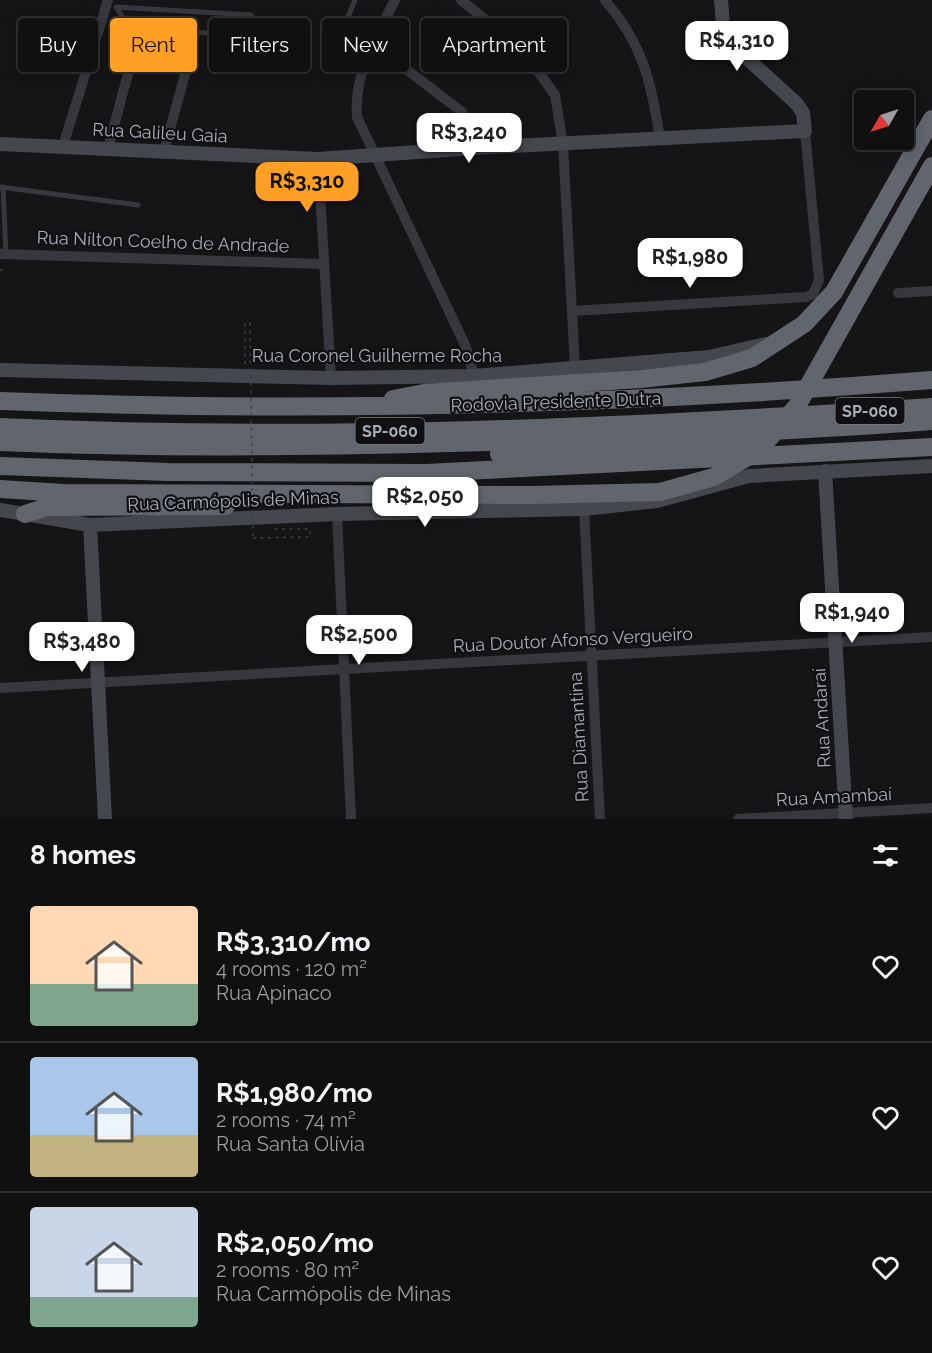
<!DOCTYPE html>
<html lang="en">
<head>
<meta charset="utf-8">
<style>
	:root { --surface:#101011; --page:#19191a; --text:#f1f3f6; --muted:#9c9d9f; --line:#303031; --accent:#ffa025 }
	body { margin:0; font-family:Raleway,sans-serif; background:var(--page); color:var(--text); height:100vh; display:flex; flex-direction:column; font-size:22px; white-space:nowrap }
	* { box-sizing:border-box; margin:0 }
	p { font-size:20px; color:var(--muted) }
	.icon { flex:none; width:33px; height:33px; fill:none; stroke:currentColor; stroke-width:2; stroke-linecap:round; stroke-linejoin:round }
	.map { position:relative; height:819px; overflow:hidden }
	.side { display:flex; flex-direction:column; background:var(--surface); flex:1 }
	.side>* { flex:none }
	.guide { position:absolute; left:18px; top:18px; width:600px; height:54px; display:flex; gap:12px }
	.needle { width:39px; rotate:231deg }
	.tools { position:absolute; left:854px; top:90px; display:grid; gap:12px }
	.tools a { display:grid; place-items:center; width:60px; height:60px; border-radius:6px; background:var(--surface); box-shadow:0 3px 15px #0003,0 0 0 2px var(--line); font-size:30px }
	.price { position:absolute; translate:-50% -51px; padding:0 14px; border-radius:12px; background:#fff; color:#222; font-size:20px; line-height:39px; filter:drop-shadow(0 2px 3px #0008) }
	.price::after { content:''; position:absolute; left:50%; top:36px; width:18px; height:14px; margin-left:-9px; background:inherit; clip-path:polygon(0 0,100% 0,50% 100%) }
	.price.current { background:var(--accent); color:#111 }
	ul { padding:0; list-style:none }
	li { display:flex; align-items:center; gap:18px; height:150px; padding:0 30px }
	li+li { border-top:2px solid var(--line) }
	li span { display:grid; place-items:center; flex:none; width:168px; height:120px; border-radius:6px; color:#555 }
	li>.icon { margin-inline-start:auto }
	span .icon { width:72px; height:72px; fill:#fffc; stroke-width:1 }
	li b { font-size:26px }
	h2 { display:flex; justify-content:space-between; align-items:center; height:72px; padding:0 30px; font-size:26px }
	.pill { padding:0 21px; border-radius:6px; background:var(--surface); box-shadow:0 3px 15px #0003,0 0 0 2px var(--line); font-size:21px; line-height:54px }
	.pill.current { background:var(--accent); color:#111 }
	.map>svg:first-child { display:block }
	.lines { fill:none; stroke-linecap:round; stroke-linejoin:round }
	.path { stroke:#3c3f44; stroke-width:1.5; stroke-dasharray:3 4.5; stroke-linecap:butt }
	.lane { stroke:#36383d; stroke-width:5 }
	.street { stroke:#36383d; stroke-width:10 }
	.secondary { stroke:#44474d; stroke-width:14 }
	.highway { stroke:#61666e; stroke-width:18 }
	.path-bridge { stroke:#3c3f44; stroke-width:1.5; stroke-dasharray:3 4.5; stroke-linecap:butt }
	.highway-bridge { stroke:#61666e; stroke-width:18 }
	.labels { text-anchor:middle; stroke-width:4.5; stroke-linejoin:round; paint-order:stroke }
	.shield { fill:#101012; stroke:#797e86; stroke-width:1.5 }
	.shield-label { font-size:16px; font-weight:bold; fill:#a6adb8 }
	.street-label { font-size:18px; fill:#a6adb8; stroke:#101012 }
</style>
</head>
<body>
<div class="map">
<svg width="932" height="819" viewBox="0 0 932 819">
	<rect width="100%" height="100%" fill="#151517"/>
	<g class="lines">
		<!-- path -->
		<path class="path" d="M0,270H3
			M245,364V323H250
			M253,538L310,537V529H274"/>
		<!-- lane -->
		<path class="lane" d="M116,7L251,15L257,23L254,32L248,36L165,30L127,24Z
			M338,41L355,0
			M0,187L138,205
			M3,187L6,254"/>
		<!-- street -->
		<path class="street" d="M395,0C377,35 353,76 357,117L466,347L474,376
			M461,0L523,50L555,95L563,144L575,368
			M605,0C644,46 650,80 660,138
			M372,43L462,112L469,125L475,148
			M63,146L108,0
			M108,148L132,59
			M164,151L187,67
			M318,159L331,378
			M0,254L324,264
			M898,293L932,291
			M572,311L806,297L813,294L819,280L805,131
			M584,509L600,819
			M337,514L351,819
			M0,688L932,637
			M738,819L932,808"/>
		<!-- secondary -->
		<path class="secondary" d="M0,144L318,159L475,148L805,131L803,113L797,104L724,37L721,0
			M0,370L331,378L474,376L709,357L766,344
			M825,471L846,819
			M0,510L90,525L337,514L584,509L657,501L749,476L932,466
			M90,525L105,819"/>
		<!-- highway -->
		<path class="highway" d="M393,399L424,393L640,379L705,372L752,358L804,324L834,292L932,119
			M0,401C311,413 622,405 932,380
			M0,427C310,441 622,428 932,407
			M0,442C192,450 384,446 576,439C695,435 814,430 932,421
			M0,466L168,472L426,473L932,447
			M0,489L63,493L532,495
			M25,514L47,507L226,506"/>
		<!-- path-bridge -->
		<path class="path-bridge" d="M250,323L253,538"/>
		<!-- highway-bridge -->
		<path class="highway-bridge" d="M499,454L719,449L741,445L770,433
			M532,495L660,492L714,477L759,450L797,406L932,166"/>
	</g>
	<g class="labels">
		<!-- shield labels -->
		<g class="shield">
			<rect x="835.5" y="398" width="69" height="26" rx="4.5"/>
			<rect x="355.5" y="418" width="69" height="26" rx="4.5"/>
		</g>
		<g class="shield-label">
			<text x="870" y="417">SP-060</text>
			<text x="390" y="437">SP-060</text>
		</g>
		<!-- street labels -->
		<g class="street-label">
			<text transform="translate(160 133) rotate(3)" y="6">Rua Galileu Gaia</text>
			<text transform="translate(163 242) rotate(2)" y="6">Rua Nílton Coelho de Andrade</text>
			<text x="377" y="362">Rua Coronel Guilherme Rocha</text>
			<text transform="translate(556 402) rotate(-2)" y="6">Rodovia Presidente Dutra</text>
			<text transform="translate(233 501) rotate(-2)" y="6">Rua Carmópolis de Minas</text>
			<text transform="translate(573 640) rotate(-3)" y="6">Rua Doutor Afonso Vergueiro</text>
			<text transform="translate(822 718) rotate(-93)" y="6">Rua Andaraí</text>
			<text transform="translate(579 737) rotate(-93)" y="6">Rua Diamantina</text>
			<text transform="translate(834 797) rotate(-3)" y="6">Rua Amambaí</text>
		</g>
	</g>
</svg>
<div class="tools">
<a><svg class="needle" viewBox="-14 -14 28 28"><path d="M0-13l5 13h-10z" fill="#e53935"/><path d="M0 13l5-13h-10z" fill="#9c9d9f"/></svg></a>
</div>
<b class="price" style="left:737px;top:72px">R$4,310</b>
<b class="price" style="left:469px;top:164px">R$3,240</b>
<b class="price current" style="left:307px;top:213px">R$3,310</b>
<b class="price" style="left:690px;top:289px">R$1,980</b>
<b class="price" style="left:425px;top:528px">R$2,050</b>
<b class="price" style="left:852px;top:644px">R$1,940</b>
<b class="price" style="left:359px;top:666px">R$2,500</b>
<b class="price" style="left:82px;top:673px">R$3,480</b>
<div class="guide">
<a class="pill">Buy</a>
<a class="pill current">Rent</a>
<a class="pill">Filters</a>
<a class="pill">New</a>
<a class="pill">Apartment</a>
</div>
</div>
<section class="side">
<h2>8 homes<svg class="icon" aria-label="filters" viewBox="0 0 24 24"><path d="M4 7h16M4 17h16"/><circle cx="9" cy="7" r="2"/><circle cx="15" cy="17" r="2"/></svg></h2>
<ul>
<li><span style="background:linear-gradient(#ffd9b3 65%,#7fa58c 0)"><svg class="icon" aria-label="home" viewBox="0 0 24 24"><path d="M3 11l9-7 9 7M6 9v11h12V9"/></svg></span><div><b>R$3,310/mo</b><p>4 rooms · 120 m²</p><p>Rua Apinaco</p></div><svg class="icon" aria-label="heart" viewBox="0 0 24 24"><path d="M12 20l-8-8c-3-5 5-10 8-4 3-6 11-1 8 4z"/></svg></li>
<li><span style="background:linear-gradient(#a9c7e8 65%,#c2b280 0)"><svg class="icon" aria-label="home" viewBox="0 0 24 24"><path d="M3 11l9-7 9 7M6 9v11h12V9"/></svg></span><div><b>R$1,980/mo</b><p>2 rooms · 74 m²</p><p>Rua Santa Olívia</p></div><svg class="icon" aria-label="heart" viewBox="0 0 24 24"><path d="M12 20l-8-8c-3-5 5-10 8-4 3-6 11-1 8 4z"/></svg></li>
<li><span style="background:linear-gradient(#c9d6e8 75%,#7fa58c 0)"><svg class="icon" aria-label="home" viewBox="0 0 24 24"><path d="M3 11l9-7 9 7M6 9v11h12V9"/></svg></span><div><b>R$2,050/mo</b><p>2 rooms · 80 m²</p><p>Rua Carmópolis de Minas</p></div><svg class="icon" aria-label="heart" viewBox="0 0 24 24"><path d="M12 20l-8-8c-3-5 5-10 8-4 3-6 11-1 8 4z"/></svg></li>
</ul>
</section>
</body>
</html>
